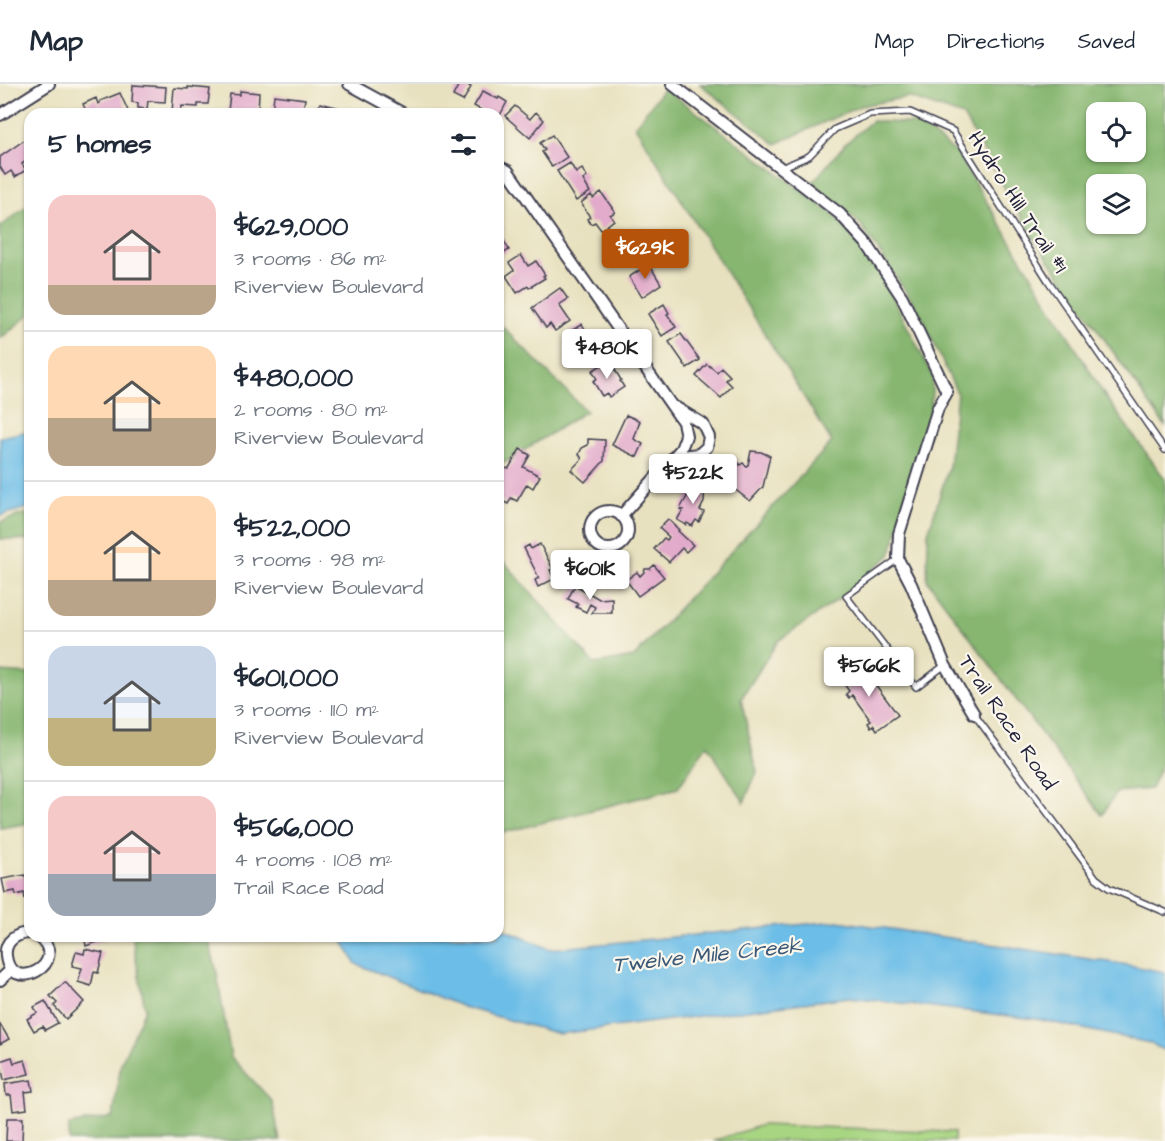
<!DOCTYPE html>
<html lang="en">
<head>
<meta charset="utf-8">
<style>
	:root { --surface:#fff; --page:#f2f2f3; --text:#1f2937; --muted:#747a83; --line:#e0e1e3; --accent:#b45309 }
	body { margin:0; font-family:"Architects Daughter",sans-serif; background:var(--page); color:var(--text); height:100vh; display:flex; flex-direction:column; font-size:22px; white-space:nowrap }
	* { box-sizing:border-box; margin:0 }
	p { font-size:20px; color:var(--muted) }
	.icon { flex:none; width:33px; height:33px; fill:none; stroke:currentColor; stroke-width:2; stroke-linecap:round; stroke-linejoin:round }
	.map { position:relative; flex:1; overflow:hidden }
	.drawer { position:absolute; left:24px; top:24px; width:480px; height:834px; display:flex; flex-direction:column; background:var(--surface); border-radius:18px; box-shadow:0 2px 4px #0004 }
	.drawer>* { flex:none }
	.buttons { position:absolute; left:1086px; top:18px; display:grid; gap:12px }
	.buttons a { display:grid; place-items:center; width:60px; height:60px; border-radius:12px; background:var(--surface); box-shadow:0 2px 4px #0004; font-size:30px }
	.price { position:absolute; translate:-50% -51px; padding:0 14px; border-radius:6px; background:#fff; color:#222; font-size:20px; line-height:39px; filter:drop-shadow(0 2px 3px #0008) }
	.price::after { content:''; position:absolute; left:50%; top:36px; width:18px; height:14px; margin-left:-9px; background:inherit; clip-path:polygon(0 0,100% 0,50% 100%) }
	.price.selected { background:var(--accent); color:#fff }
	ul { padding:0; list-style:none }
	li { display:flex; align-items:center; gap:18px; height:150px; padding:0 24px }
	li+li { border-top:2px solid var(--line) }
	li span { display:grid; place-items:center; flex:none; width:168px; height:120px; border-radius:18px; color:#555 }
	li>.icon { margin-inline-start:auto }
	span .icon { width:72px; height:72px; fill:#fffc; stroke-width:1 }
	li b { font-size:26px }
	h2 { display:flex; justify-content:space-between; align-items:center; height:72px; padding:0 24px; font-size:26px }
	header { display:flex; align-items:center; gap:36px; box-sizing:border-box; height:84px; padding:0 30px; background:var(--surface); border-bottom:2px solid var(--line) }
	header strong { font-size:28px }
	nav { display:flex; gap:33px; margin-inline-start:auto; font-size:21px }
	.map>svg:first-child { display:block }
	.green { fill:#a8d582; stroke:#657c5e; stroke-width:1.5 }
	.forest { fill:#86b670; stroke:#546c56; stroke-width:1.5; fill-rule:evenodd }
	.water { fill:#6cbde7; stroke:#477091; stroke-width:1.5 }
	.building { fill:#e2aacb }
	.lines { fill:none; stroke-linecap:round; stroke-linejoin:round }
	.lane-casing { stroke:#403f4f; stroke-width:8 }
	.street-casing { stroke:#403f4f; stroke-width:14 }
	.lane { stroke:#fff; stroke-width:5 }
	.street { stroke:#fff; stroke-width:10 }
	.labels { text-anchor:middle; stroke-width:4.5; stroke-linejoin:round; paint-order:stroke }
	.street-label { font-size:21px; fill:#22223b; stroke:#fbf7ec }
	.water-label { font-size:22px; font-style:italic; fill:#3c5877; stroke:#fbf7ec }
</style>
</head>
<body>
<header>
<strong>Map</strong>
<nav><a>Map</a><a>Directions</a><a>Saved</a></nav>
</header>
<div class="map">
<svg width="1165" height="1057" viewBox="0 0 1165 1057">
	<rect width="100%" height="100%" fill="#fbf7ec"/>
	<filter id="ink" filterUnits="userSpaceOnUse"><feTurbulence type="fractalNoise" baseFrequency=".0167" numOctaves="2"/><feDisplacementMap in="SourceGraphic" scale="12" xChannelSelector="R" yChannelSelector="G"/><feConvolveMatrix kernelMatrix="1 2 1 2 8 2 1 2 1" color-interpolation-filters="sRGB"/></filter>
	<filter id="wash" filterUnits="userSpaceOnUse"><feTurbulence type="fractalNoise" baseFrequency=".008" numOctaves="4" result="noise"/><feDisplacementMap in="SourceGraphic" scale="24" xChannelSelector="R" yChannelSelector="G"/><feGaussianBlur stdDeviation="1.35" result="paint"/><feColorMatrix in="noise" values="0 0 0 0 0 0 0 0 0 0 0 0 0 0 0 0 0 1.4 0 .05"/><feComposite in="paint" operator="in"/></filter>
	<g filter="url(#wash)">
		<rect width="100%" height="100%" fill="#e8e1bf"/>
		<!-- green -->
		<path class="green" d="M762,1041L954,1048V1057H713Z"/>
		<!-- forest -->
		<path class="forest" d="M700,0H1165V342L1035,156L963,32L908,13L860,22L776,60ZM1096,28H1136V68H1096ZM1096,100H1136V140H1096Z
			M664,4L834,131L876,180L933,293L929,350L890,471L839,515L778,557L741,615L757,688L744,718L707,661L678,704L498,750V471L594,580L634,573L832,358L635,42Z
			M872,37L918,40L957,69L1105,312L1165,395V672L1151,705L1117,708L1102,731L927,496L928,449L949,382L957,309L919,227L861,141L812,99L846,59Z
			M30,120V230L0,255V143Z
			M498,238L586,327L498,383Z
			M24,430H30V456L0,455V438Z
			M0,588L30,590V739L0,744Z
			M132,852H207L216,884L231,973L272,1017L280,1057H69V1041L113,1033L121,979L145,925Z"/>
		<!-- water -->
		<path class="water" d="M30,347V423L0,432V353Z
			M838,837L1122,880L1165,888V967L1150,959L1036,935L850,913L559,950L463,923L356,880L340,852H498V843L550,865Z"/>
		<g id="blocks">
			<!-- building -->
			<path class="building" d="M459,0H470L469,2L471,3L463,17L453,12Z
				M133,1L166,3L165,18L148,17L147,25L138,24V19L132,18Z
				M188,3L210,5L208,20H198V23L182,22L181,28H172L174,4L188,5Z
				M240,7L259,9L258,29L228,27L230,10L240,11Z
				M483,7L498,15L499,13L507,18L498,35V30H488L474,22Z
				M120,9L129,29L87,30L83,20L96,14L98,20L100,19V17Z
				M274,11L305,15L303,27L313,29V30L272,29Z
				M320,19L341,24L340,30H317Z
				M515,22L530,35L536,28L544,36L530,54L505,32Z
				M552,51L567,73L552,83L542,68L545,66L540,59Z
				M26,55L30,62V74L22,80L26,86L15,93L11,87L5,91L0,83V73Z
				M570,79L576,89L582,85L587,93L583,96L590,108L576,117L557,87Z
				M601,108L615,128L610,131L614,136L601,146L595,138L591,140L587,135L590,133L581,119L591,111L593,114Z
				M498,134L504,144L499,148L509,166L498,173Z
				M621,145L625,152L630,150L635,157L630,161L635,170L620,179L609,162L611,161L607,155Z
				M521,171L528,182L536,177L545,191L543,192L545,194L529,204L528,202L517,209L506,192L514,186L509,179Z
				M649,180L661,200L642,213L629,193Z
				M560,204L568,215L559,221L570,237L555,247L550,240L546,244L532,224Z
				M664,220L669,229L667,230L676,243L662,252L648,230Z
				M582,240L590,254L593,252L599,263L582,273L568,249Z
				M681,250L700,276L687,284L669,258Z
				M609,276L621,296L620,297L624,303L609,313L607,309L602,312L593,297L597,295L592,287Z
				M707,280L717,288L721,283L730,292L726,296L732,302L721,314L696,292Z
				M626,331L640,337L634,355L643,360L637,373L612,361Z
				M588,355L605,356L604,377L585,398L571,386L582,375L579,370L582,364L588,361Z
				M520,365L530,371L523,383L540,392L533,404L527,400L517,417L511,414L508,420L498,415L502,408L498,406V401L500,398L499,394L500,390L503,385L509,384Z
				M751,367L761,368L770,372L763,403L750,417L733,404L721,386L734,374L740,381L743,379L746,382L748,381Z
				M692,399L705,400L704,418L700,426L704,428L699,438L696,436L692,442L687,439L686,441L677,436L683,426L680,425L689,409L692,410Z
				M668,435L679,446L678,447L693,461L686,468L682,464L669,478L654,465L664,454L667,456L669,453L659,444Z
				M540,460L553,485L550,486L554,495L538,503L535,496L539,494L524,464L529,461L531,465Z
				M654,481L664,493L638,512L626,496L637,488L640,492L644,488L645,485H650Z
				M575,501L599,515L612,514V529H592L595,523L590,520L586,528L576,523L578,520L568,515Z
				M861,581L898,631L877,646L874,641L871,644L868,639L871,637L852,611L849,614L846,610L849,607L841,596Z
				M25,791L28,803L30,802V814L25,815L24,809L16,811L15,807L5,809L2,795Z
				M84,852H104L105,855L86,862Z
				M85,865L103,869L98,889L94,888L91,902L78,898L82,884L72,882L76,868L84,870Z
				M65,898L84,918L66,935L54,922L57,919L50,912Z
				M45,917L58,939L45,946L43,942L34,947L27,935L37,929L34,923Z
				M0,940L9,955L0,960Z
				M12,973L14,979L25,976L29,990L4,996L0,977Z
				M31,996L33,1007L25,1008L27,1025L13,1027L11,1011H6L5,1000Z
				M7,1034H23L22,1057H6Z"/>
		</g>
	</g>
	<g filter="url(#ink)">
		<use href="#blocks" fill-opacity="0" stroke="#403f4f" stroke-width="1.5"/>
		<g class="lines">
			<!-- lane casing -->
			<g class="lane-casing">
				<path id="lane" d="M781,84L809,72L835,45L870,30L910,28L953,47L1049,198L1165,366
					M898,475L846,512L916,603L945,581
					M974,630L1096,794L1109,804L1165,828"/>
			</g>
			<!-- street casing -->
			<g class="street-casing">
				<path id="street" d="M349,0L404,30
					M672,0L840,130L867,160L902,213L947,308L938,324L899,450L898,475L911,500L945,581L974,630
					M0,31L49,0
					M498,82L508,87L683,338L686,352L681,365L621,432
					M674,373L699,370L707,363L709,353L703,340L675,323
					M590 446a19 19 0 1 1 38 0a19 19 0 1 1-38 0Z
					M30,849C17,849 4,857 6,872C10,912 73,879 38,852
					M0,896L12,885"/>
			</g>
			<!-- lane -->
			<use href="#lane" class="lane"/>
			<!-- street -->
			<use href="#street" class="street"/>
		</g>
	</g>
	<g class="labels">
		<!-- street labels -->
		<g class="street-label">
			<text transform="translate(1018 118) rotate(57)" y="7">Hydro Hill Trail #1</text>
			<text transform="translate(1008 638) rotate(56)" y="7">Trail Race Road</text>
		</g>
		<!-- water labels -->
		<g class="water-label">
			<text transform="translate(707 870) rotate(-6)" y="8">Twelve Mile Creek</text>
		</g>
	</g>
</svg>
<div class="buttons">
<a><svg class="icon" aria-label="locate" viewBox="0 0 24 24"><circle cx="12" cy="12" r="6"/><path d="M12 2v4M12 18v4M2 12h4M18 12h4"/></svg></a>
<a><svg class="icon" aria-label="layers" viewBox="0 0 24 24"><path d="M12 4l9 5-9 5-9-5zM3 14l9 5 9-5"/></svg></a>
</div>
<b class="price selected" style="left:645px;top:196px">$629K</b>
<b class="price" style="left:607px;top:296px">$480K</b>
<b class="price" style="left:693px;top:421px">$522K</b>
<b class="price" style="left:590px;top:517px">$601K</b>
<b class="price" style="left:869px;top:614px">$566K</b>
<section class="drawer">
<h2>5 homes<svg class="icon" aria-label="filters" viewBox="0 0 24 24"><path d="M4 7h16M4 17h16"/><circle cx="9" cy="7" r="2"/><circle cx="15" cy="17" r="2"/></svg></h2>
<ul>
<li><span style="background:linear-gradient(#f6c9c9 75%,#b9a48a 0)"><svg class="icon" aria-label="home" viewBox="0 0 24 24"><path d="M3 11l9-7 9 7M6 9v11h12V9"/></svg></span><div><b>$629,000</b><p>3 rooms · 86 m²</p><p>Riverview Boulevard</p></div></li>
<li><span style="background:linear-gradient(#ffd9b3 60%,#b9a48a 0)"><svg class="icon" aria-label="home" viewBox="0 0 24 24"><path d="M3 11l9-7 9 7M6 9v11h12V9"/></svg></span><div><b>$480,000</b><p>2 rooms · 80 m²</p><p>Riverview Boulevard</p></div></li>
<li><span style="background:linear-gradient(#ffd9b3 70%,#b9a48a 0)"><svg class="icon" aria-label="home" viewBox="0 0 24 24"><path d="M3 11l9-7 9 7M6 9v11h12V9"/></svg></span><div><b>$522,000</b><p>3 rooms · 98 m²</p><p>Riverview Boulevard</p></div></li>
<li><span style="background:linear-gradient(#c9d6e8 60%,#c2b280 0)"><svg class="icon" aria-label="home" viewBox="0 0 24 24"><path d="M3 11l9-7 9 7M6 9v11h12V9"/></svg></span><div><b>$601,000</b><p>3 rooms · 110 m²</p><p>Riverview Boulevard</p></div></li>
<li><span style="background:linear-gradient(#f6c9c9 65%,#9aa5b1 0)"><svg class="icon" aria-label="home" viewBox="0 0 24 24"><path d="M3 11l9-7 9 7M6 9v11h12V9"/></svg></span><div><b>$566,000</b><p>4 rooms · 108 m²</p><p>Trail Race Road</p></div></li>
</ul>
</section>
</div>
</body>
</html>
